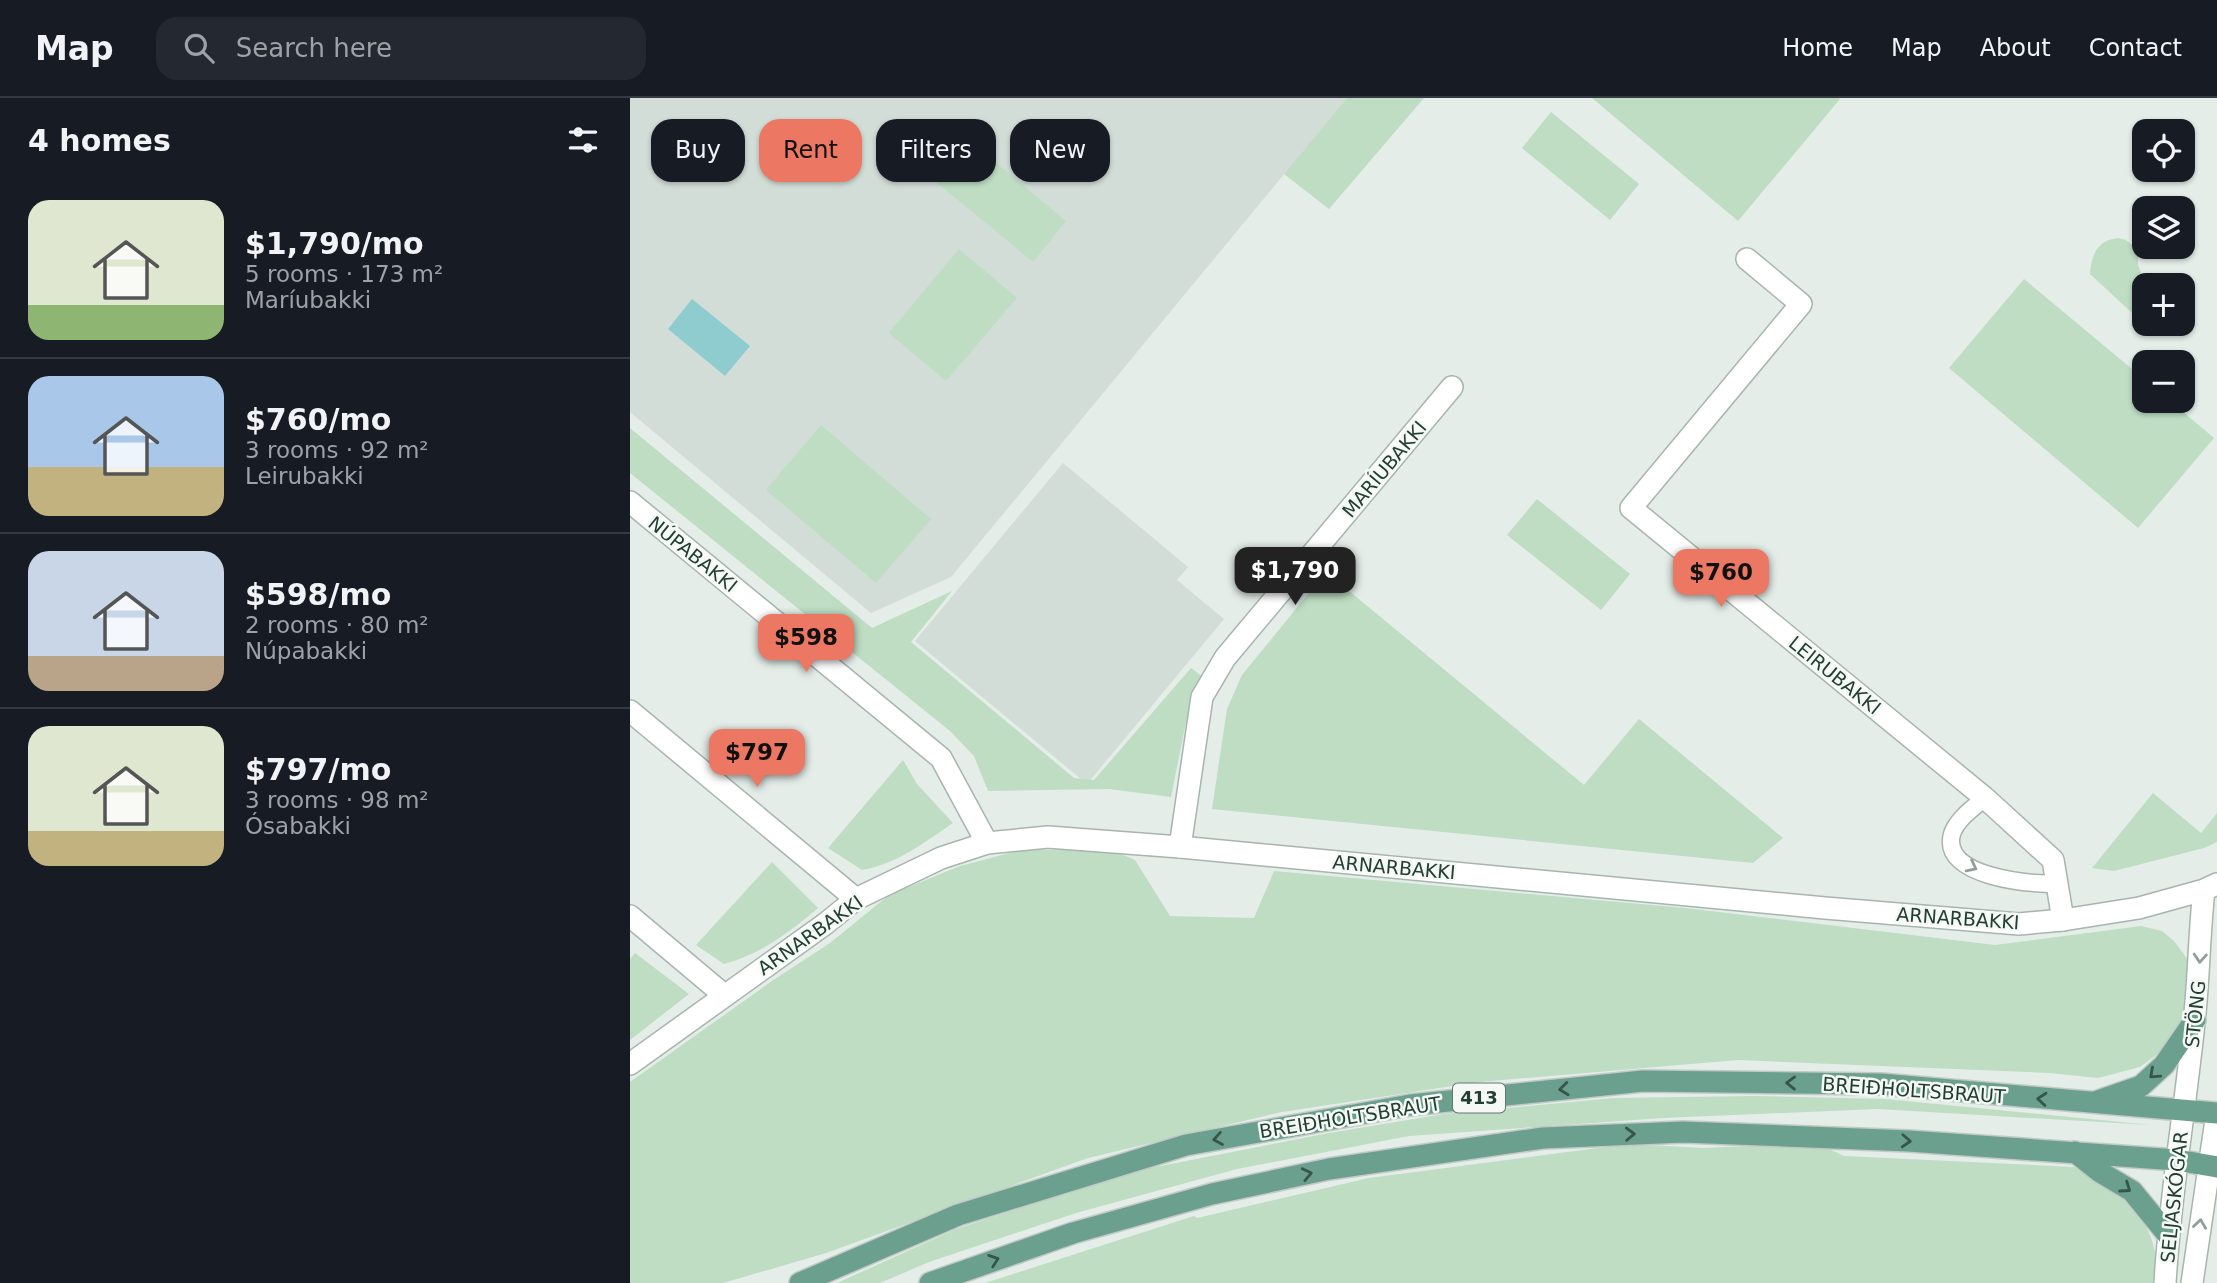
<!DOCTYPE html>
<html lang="en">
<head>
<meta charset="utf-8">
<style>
	:root { --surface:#171b24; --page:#242831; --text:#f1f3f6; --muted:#9ea1a6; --line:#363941; --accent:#ec7763 }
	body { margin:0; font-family:"DejaVu Sans",sans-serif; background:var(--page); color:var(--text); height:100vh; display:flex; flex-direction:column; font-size:26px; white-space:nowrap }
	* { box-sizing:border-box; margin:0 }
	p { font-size:23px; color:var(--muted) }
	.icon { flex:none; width:38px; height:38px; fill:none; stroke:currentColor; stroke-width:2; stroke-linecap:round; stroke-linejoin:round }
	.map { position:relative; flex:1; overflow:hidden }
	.panel { display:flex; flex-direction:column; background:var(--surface); width:630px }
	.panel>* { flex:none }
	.banner { position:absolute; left:21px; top:21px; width:665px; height:63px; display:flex; gap:14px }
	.controls { position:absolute; left:1502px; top:21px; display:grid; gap:14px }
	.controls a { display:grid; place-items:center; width:63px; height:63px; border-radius:14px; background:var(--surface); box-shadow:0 2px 5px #0004; font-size:35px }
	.price { position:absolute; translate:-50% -60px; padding:0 16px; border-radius:14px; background:var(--accent); color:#111; font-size:23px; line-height:46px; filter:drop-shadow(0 2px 4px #0008) }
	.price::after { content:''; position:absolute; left:50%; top:42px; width:21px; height:16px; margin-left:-10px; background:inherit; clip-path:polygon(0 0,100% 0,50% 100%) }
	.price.selected { background:#222; color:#fff }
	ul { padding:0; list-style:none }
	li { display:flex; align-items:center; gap:21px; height:175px; padding:0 28px }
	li+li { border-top:2px solid var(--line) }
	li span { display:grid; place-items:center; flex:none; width:196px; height:140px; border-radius:21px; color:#555 }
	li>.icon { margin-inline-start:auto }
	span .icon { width:84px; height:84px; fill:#fffc; stroke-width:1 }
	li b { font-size:30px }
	h2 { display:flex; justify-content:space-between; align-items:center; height:84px; padding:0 28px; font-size:30px }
	.chip { padding:0 24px; border-radius:21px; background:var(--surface); box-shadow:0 2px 5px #0004; font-size:24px; line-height:63px }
	.chip.selected { background:var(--accent); color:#111 }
	header { display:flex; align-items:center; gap:42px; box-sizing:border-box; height:98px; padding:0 35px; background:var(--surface); border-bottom:2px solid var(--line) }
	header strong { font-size:33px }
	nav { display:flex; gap:38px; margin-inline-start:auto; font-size:24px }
	.search { width:490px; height:63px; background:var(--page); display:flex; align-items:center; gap:18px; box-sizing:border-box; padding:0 24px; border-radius:21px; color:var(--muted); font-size:26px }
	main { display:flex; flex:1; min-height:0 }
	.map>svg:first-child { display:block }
	.built { fill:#d2ddd7 }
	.green { fill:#beddc3 }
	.water { fill:#8fcccf }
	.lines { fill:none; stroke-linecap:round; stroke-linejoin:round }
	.service-casing { stroke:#a7b5ae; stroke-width:19 }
	.minor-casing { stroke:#a7b5ae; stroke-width:24 }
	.tertiary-casing { stroke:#a7b5ae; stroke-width:24 }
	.primary-casing { stroke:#c2c9c6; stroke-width:24 }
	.service { stroke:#fff; stroke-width:16 }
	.minor { stroke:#fff; stroke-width:21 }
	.tertiary { stroke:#fff; stroke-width:21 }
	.primary { stroke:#6aa08d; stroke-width:21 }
	.oneway { stroke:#929e9a }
	.oneway2 { stroke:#36564a }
	.labels { text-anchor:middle; stroke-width:5; stroke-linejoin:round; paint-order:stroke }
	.shield { fill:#f4f9f6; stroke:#62766e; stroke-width:2 }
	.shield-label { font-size:18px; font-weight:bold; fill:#243e34 }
	.street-label { font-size:19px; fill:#243e34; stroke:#f4f9f6 }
</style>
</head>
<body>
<header>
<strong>Map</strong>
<div class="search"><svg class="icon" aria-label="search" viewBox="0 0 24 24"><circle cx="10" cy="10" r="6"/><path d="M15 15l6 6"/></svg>Search here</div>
<nav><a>Home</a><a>Map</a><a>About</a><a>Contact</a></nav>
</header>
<main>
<section class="panel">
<h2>4 homes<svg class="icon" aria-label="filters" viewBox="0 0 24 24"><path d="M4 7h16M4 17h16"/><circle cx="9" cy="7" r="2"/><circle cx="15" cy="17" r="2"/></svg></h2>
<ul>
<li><span style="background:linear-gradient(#dfe7d0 75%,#8fb573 0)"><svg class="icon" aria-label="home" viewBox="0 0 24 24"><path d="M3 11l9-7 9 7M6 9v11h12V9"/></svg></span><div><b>$1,790/mo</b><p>5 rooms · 173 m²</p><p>Maríubakki</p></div></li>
<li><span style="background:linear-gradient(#a9c7e8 65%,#c2b280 0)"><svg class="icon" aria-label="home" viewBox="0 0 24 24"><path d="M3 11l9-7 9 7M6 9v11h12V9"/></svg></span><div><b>$760/mo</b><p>3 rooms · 92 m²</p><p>Leirubakki</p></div></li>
<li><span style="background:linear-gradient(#c9d6e8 75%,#b9a48a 0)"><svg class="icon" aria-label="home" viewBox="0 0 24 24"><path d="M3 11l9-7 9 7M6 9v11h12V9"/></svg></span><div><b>$598/mo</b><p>2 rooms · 80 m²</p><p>Núpabakki</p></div></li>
<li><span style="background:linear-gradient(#dfe7d0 75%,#c2b280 0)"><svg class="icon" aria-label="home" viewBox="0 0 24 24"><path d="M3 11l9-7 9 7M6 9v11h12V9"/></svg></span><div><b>$797/mo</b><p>3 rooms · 98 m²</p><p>Ósabakki</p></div></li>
</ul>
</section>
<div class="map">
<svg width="1587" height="1185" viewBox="0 0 1587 1185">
	<rect width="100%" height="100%" fill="#e4ede8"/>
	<!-- built -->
	<path class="built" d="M0,0H717L321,479L241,515L0,314Z
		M433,365L558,469L547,482L594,521L457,686L285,543Z"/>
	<!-- green -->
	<path class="green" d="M717,0H794L699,111L654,76Z
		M962,0H1209L1210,1L1108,123Z
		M921,14L1009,86L980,122L892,50Z
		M316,23L436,123L403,164L282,64Z
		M1488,140L1496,142L1508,152V167L1516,187H1514L1515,227L1460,176C1461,158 1467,142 1488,140Z
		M329,151L387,200L316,283L259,235Z
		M1394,181L1514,281V303H1540L1584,340L1508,430L1319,270Z
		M191,327L301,421L246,485L136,392Z
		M0,330L242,530L322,493L281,544L444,680L464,682L561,570L573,579L561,599L541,699L479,691L358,693L344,658L320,633L0,375Z
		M907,401L1000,476L971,512L877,437Z
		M696,474L954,687L1009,621L1153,740L1123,765L582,711L597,611L612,577Z
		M273,662L287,686L323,725C295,744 267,766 232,772L198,750Z
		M1523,695L1571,735L1587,715V744L1574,750L1484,773L1462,770Z
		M391,752H481L505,762L540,818L624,820L644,773L1055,810L1365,847L1511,828L1532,833L1544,843L1561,866L1562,900L1546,942L1510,969L1468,980L1419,975L1108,962L849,984L652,1014L458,1060L196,1155L93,1185H0V984L142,883L200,845L259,797L330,768Z
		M142,764L188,810C159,834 132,856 94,866L66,847Z
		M5,855L59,896L0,942V861Z
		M1123,998L1255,1001L1521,1027L1248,1011L1033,1020L779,1038L607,1071L446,1115L299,1164L250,1185H207L326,1131L510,1072L699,1035L814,1016L983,1000Z
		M1186,1045L1214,1058L1444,1069C1494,1096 1532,1123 1526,1185H355L564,1118L567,1120L739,1080L998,1046L1074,1050Z"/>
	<!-- water -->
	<path class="water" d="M62,201L120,248L95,278L38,231Z"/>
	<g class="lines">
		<!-- service casing -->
		<g class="service-casing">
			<path id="service" d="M1355,700C1343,710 1327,721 1322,736C1310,780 1402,786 1428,786"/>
		</g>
		<!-- minor casing -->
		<g class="minor-casing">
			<path id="minor" d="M1117,161L1171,206L1001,410L1355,700L1423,762L1433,822
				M0,404L311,660L357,745
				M0,613L226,801
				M550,749L572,599L595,560L822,289
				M0,818L94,897"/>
		</g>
		<!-- tertiary casing -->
		<g class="tertiary-casing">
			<path id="tertiary" d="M0,966L195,826L226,801L311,760L357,745L418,739L550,749L1195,810L1389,826L1433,822L1509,810L1574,792L1587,786
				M1535,1185C1540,1098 1555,1012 1564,925C1569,881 1569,836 1574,792
				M1562,1185L1587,1015"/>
		</g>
		<!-- primary casing -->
		<g class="primary-casing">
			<path id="primary" d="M1468,1003L1511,988L1534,967L1565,922
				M1445,1054L1470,1074L1502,1093L1538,1137
				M170,1185L328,1117L556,1047L780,1007L1013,983L1251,986L1587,1015
				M300,1185L443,1135L582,1096L699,1071L913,1040L1053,1034L1279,1043L1547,1062L1587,1069"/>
		</g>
		<!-- service -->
		<use href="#service" class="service"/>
		<!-- minor -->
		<use href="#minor" class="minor"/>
		<!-- tertiary -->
		<use href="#tertiary" class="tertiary"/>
		<!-- primary -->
		<use href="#primary" class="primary"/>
	</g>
	<!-- one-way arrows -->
	<defs><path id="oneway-chevron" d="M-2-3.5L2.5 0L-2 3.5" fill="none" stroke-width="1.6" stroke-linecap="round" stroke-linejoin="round" transform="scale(1.75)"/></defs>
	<g class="oneway">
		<use href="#oneway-chevron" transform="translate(1342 769) rotate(27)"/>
		<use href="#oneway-chevron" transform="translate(1570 860) rotate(94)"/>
		<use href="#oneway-chevron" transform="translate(1570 1126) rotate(-82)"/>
	</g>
	<g class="oneway2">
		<use href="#oneway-chevron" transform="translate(1524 976) rotate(138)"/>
		<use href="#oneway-chevron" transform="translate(1161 985) rotate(-179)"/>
		<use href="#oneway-chevron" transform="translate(934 991) rotate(174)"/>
		<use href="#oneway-chevron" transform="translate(1412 1001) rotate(-175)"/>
		<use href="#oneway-chevron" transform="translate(1000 1036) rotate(-2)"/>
		<use href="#oneway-chevron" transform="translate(588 1041) rotate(170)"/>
		<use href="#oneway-chevron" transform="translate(1276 1043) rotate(3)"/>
		<use href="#oneway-chevron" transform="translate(677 1076) rotate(-12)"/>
		<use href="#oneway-chevron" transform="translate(1496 1090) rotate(35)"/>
		<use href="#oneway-chevron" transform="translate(364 1162) rotate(-19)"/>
	</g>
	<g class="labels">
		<!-- shield labels -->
		<rect class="shield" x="823" y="985.5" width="52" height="29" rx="5"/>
		<g class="shield-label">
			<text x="849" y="1006">413</text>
		</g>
		<!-- street labels -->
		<g class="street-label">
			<text transform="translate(754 371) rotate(-50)" y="7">MARÍUBAKKI</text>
			<text transform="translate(63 456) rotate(39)" y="7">NÚPABAKKI</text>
			<text transform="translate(1205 577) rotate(39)" y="7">LEIRUBAKKI</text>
			<text transform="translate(764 769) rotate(5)" y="7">ARNARBAKKI</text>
			<text transform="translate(1328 820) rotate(4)" y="7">ARNARBAKKI</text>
			<text transform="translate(180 837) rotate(-35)" y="7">ARNARBAKKI</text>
			<text transform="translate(1565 916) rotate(-84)" y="7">STÖNG</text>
			<text transform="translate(1284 992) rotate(4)" y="7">BREIÐHOLTSBRAUT</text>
			<text transform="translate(720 1019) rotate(-9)" y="7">BREIÐHOLTSBRAUT</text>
			<text transform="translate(1544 1099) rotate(-84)" y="7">SELJASKÓGAR</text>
		</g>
	</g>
</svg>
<div class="controls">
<a><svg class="icon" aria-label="locate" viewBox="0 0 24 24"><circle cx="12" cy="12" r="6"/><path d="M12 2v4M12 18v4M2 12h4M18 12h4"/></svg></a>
<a><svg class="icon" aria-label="layers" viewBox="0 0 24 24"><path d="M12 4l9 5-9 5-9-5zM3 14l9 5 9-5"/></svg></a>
<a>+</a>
<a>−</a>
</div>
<b class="price selected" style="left:665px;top:509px">$1,790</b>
<b class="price" style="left:1091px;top:511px">$760</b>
<b class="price" style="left:176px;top:576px">$598</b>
<b class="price" style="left:127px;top:691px">$797</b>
<div class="banner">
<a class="chip">Buy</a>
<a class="chip selected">Rent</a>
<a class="chip">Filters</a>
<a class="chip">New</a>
</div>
</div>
</main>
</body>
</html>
